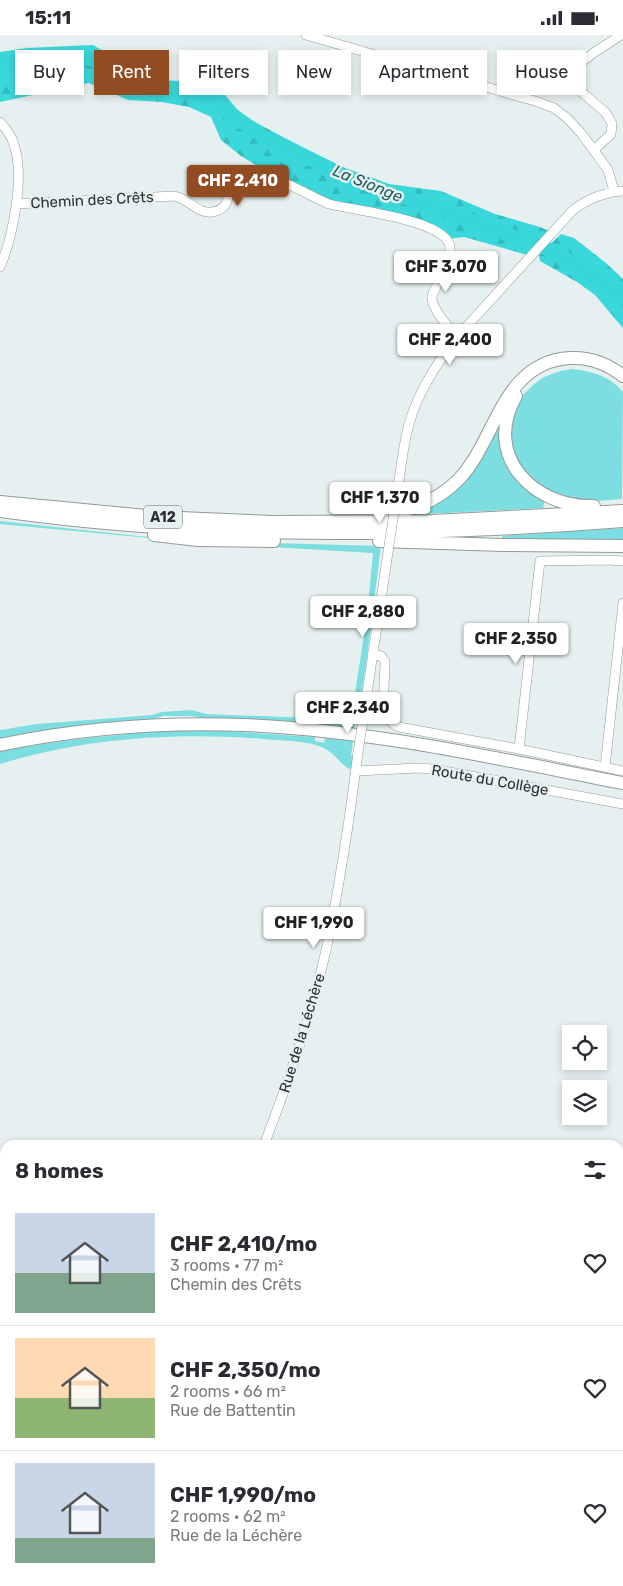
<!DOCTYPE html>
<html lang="en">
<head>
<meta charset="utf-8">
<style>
	:root { --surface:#fff; --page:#f7f7f7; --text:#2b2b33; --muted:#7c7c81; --line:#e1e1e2; --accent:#914c22 }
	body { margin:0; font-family:Rubik,sans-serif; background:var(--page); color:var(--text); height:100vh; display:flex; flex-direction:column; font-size:19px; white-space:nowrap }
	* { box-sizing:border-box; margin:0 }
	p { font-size:16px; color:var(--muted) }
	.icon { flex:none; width:28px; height:28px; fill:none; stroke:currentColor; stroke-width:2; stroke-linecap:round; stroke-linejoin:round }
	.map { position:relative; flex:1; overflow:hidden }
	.drawer { position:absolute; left:0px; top:1105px; width:624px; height:446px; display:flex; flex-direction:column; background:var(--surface); border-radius:15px 15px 0 0; box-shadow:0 2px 8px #0003 }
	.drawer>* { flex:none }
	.banner { position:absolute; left:15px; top:15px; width:594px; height:45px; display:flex; gap:10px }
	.fabs { position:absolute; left:562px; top:990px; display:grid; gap:10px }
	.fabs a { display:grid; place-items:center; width:45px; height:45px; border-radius:0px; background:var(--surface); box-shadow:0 2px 8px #0003; font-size:25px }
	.price { position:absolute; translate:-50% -42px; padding:0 11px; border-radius:5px; background:#fff; color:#222; font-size:16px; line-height:32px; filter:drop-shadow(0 1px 2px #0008) }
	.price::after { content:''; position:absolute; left:50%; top:30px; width:15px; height:11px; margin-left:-8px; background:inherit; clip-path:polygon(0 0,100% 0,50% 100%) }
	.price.current { background:var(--accent); color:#fff }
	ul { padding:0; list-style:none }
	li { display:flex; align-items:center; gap:15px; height:125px; padding:0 15px }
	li+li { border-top:1px solid var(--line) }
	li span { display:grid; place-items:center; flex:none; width:140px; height:100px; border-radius:0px; color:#555 }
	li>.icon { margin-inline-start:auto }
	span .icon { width:60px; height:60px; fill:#fffc; stroke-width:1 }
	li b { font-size:21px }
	h2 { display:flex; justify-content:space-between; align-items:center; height:60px; padding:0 15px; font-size:21px }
	.tag { padding:0 18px; border-radius:0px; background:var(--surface); box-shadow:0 2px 8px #0003; font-size:18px; line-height:45px }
	.tag.current { background:var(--accent); color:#fff }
	.status { display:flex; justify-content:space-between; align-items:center; height:35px; padding:0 25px; background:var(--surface); direction:ltr }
	.status svg { height:14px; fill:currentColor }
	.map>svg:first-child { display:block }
	.green { fill:#7cdee0 }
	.forest { fill:url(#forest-firs) }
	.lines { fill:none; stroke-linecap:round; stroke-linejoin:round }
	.river { stroke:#37d6d9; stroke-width:14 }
	.minor-casing { stroke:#929a9a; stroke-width:10 }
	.highway-casing { stroke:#929a9a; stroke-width:14 }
	.minor { stroke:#fff; stroke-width:9 }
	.highway { stroke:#fff; stroke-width:12 }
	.minor-bridge-casing { stroke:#929a9a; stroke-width:10; stroke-linecap:butt }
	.minor-bridge { stroke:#fff; stroke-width:9 }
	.labels { text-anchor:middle; stroke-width:5; stroke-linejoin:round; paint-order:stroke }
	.shield { fill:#e7f0f0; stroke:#656a6a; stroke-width:1 }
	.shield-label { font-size:14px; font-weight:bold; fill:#2d3131 }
	.street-label { font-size:15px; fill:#2d3131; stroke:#e7f0f0 }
	.water-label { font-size:16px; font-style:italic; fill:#1d5b5d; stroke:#e7f0f0 }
</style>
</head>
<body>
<div class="status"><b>15:11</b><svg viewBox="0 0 49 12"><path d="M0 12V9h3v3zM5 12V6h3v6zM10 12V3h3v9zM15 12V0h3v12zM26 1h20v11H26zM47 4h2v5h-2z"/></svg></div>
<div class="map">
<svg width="623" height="1551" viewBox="0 0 623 1551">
	<defs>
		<pattern id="forest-firs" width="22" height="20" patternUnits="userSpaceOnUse" patternTransform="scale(1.25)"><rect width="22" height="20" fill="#3ad8db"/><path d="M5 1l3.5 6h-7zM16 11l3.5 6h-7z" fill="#33babc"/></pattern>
	</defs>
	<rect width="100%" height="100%" fill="#e7f0f0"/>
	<!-- green -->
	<path class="green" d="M572,334C592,336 610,341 623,357L622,464L598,466L578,465L542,454L520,432L510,404L511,389L522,361L533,350L544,342L560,336Z
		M499,381L506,420L545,465L543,473L405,480L446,460Z
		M0,486L138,501L202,506L381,511L367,622L358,680L355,679L353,671L367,581L373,518L202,508L0,489Z
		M623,493V508L502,506V501Z
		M191,675L206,679L310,683L355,688L354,695L209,684L191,681H163L152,685L0,705V695L37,689L152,680L161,677Z
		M172,696H224L315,702V706L324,708L325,703L353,706L351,721H354L351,733L349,734C337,726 336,718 319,711C302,705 281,706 263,704C175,697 85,703 0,729V715H2C59,706 115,699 172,696Z"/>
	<!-- forest -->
	<path class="forest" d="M93,10L152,45L214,47L242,80L281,101L340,131L389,149L441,156L495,179L540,192L552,197L531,221L464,202L447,204L439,197L338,172L283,146L241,121L221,105L211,82L189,72L162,67L128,65L89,48L0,67V17L27,13Z
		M561,199L574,203L606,228L623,244V293L595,260L577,247L540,226L539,220Z"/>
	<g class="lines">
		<!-- river -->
		<path class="river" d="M0,27L16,31L45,21L92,24L152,55L175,53L213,66L262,101L356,146L431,171L556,217L617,257L623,263"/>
		<!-- minor casing -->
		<g class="minor-casing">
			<path id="minor" d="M306,0L535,66L554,73L567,83L581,98L608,135L614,156
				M0,87C6,94 12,101 14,110C25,141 13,202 0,232
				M594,115L611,99L612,89L606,78L584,59L574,47V33L592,19L621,0
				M16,169L174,161C188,163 197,179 212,177C235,174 224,152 237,142C257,126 309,162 329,169C351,175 452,185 450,214C449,231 438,246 432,261C431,274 449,292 457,302
				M397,457C401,435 403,411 409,389C418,357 436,329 457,302L573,175C588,164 603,157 623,156
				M623,526L608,525L540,526L519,714L623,736
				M372,619L381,621L385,626C385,635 384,645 384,654C383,672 381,683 399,692L519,714
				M363,685L387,524
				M605,732L623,568
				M356,736L419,733L433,734L623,769
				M264,1110C289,1045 312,979 327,911C340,847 350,782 358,717
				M0,1138L5,1140
				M0,1234L5,1231
				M0,1326L5,1323
				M619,1345H623
				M619,1457L623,1456
				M0,1510H5
				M406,1546L409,1551
				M575,1546L578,1551
				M67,1551L68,1546"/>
		</g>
		<!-- highway casing -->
		<g class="highway-casing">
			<path id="highway" d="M516,361C482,420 533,473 594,471
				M0,467L157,482L273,487L433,486L623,476
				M0,476C206,505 416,502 623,486
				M383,480C412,476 439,465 460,443C497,403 502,327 570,323C590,322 608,329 623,341
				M154,500L198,505L274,506
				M379,506L503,510L623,511
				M0,710C80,693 163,687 245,690C372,695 498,724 623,748"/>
		</g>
		<!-- minor -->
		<use href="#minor" class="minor"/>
		<!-- highway -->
		<use href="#highway" class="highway"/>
		<!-- minor-bridge casing -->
		<g class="minor-bridge-casing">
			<path id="minor-bridge" d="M387,524L397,457
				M358,717L363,685"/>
		</g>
		<!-- minor-bridge -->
		<use href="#minor-bridge" class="minor-bridge"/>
	</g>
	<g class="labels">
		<!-- shield labels -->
		<rect class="shield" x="144" y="470.5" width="38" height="23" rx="4"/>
		<g class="shield-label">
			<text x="163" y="487">A12</text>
		</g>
		<!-- street labels -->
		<g class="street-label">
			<text transform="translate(92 165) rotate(-3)" y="5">Chemin des Crêts</text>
			<text transform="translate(490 745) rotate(10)" y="5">Route du Collège</text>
			<text transform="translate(302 998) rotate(-73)" y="5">Rue de la Léchère</text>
		</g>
		<!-- water labels -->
		<g class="water-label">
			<text transform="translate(368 148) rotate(22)" y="6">La Sionge</text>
		</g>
	</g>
</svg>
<div class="fabs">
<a><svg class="icon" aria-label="locate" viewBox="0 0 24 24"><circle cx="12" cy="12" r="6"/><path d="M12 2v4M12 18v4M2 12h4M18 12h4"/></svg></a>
<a><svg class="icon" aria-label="layers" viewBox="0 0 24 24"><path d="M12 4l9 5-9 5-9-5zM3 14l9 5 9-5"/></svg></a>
</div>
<b class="price current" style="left:238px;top:172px">CHF 2,410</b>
<b class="price" style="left:446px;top:258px">CHF 3,070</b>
<b class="price" style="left:450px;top:331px">CHF 2,400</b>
<b class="price" style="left:380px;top:489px">CHF 1,370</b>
<b class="price" style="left:363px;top:603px">CHF 2,880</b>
<b class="price" style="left:516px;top:630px">CHF 2,350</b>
<b class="price" style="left:348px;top:699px">CHF 2,340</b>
<b class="price" style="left:314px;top:914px">CHF 1,990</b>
<div class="banner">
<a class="tag">Buy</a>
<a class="tag current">Rent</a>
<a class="tag">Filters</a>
<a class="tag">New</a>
<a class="tag">Apartment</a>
<a class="tag">House</a>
</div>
<section class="drawer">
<h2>8 homes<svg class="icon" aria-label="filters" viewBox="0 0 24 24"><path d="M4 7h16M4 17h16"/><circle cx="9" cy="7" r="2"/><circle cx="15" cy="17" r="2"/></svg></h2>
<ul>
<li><span style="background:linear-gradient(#c9d6e8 60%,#7fa58c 0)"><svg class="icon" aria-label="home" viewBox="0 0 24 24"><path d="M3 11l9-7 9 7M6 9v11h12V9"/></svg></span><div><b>CHF 2,410/mo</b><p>3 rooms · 77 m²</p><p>Chemin des Crêts</p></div><svg class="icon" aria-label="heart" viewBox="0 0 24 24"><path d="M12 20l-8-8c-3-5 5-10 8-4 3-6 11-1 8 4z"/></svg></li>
<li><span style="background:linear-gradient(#ffd9b3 60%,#8fb573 0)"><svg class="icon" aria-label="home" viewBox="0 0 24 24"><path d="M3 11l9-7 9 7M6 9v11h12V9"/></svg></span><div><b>CHF 2,350/mo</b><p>2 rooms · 66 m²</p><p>Rue de Battentin</p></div><svg class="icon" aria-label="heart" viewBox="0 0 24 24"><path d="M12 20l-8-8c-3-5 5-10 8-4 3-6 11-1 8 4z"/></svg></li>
<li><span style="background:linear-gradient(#c9d6e8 75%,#7fa58c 0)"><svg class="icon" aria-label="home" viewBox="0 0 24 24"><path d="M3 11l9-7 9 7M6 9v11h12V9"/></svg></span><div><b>CHF 1,990/mo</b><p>2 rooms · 62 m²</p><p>Rue de la Léchère</p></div><svg class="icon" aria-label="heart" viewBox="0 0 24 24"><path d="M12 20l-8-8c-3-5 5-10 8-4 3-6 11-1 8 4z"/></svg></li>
</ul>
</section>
</div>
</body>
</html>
